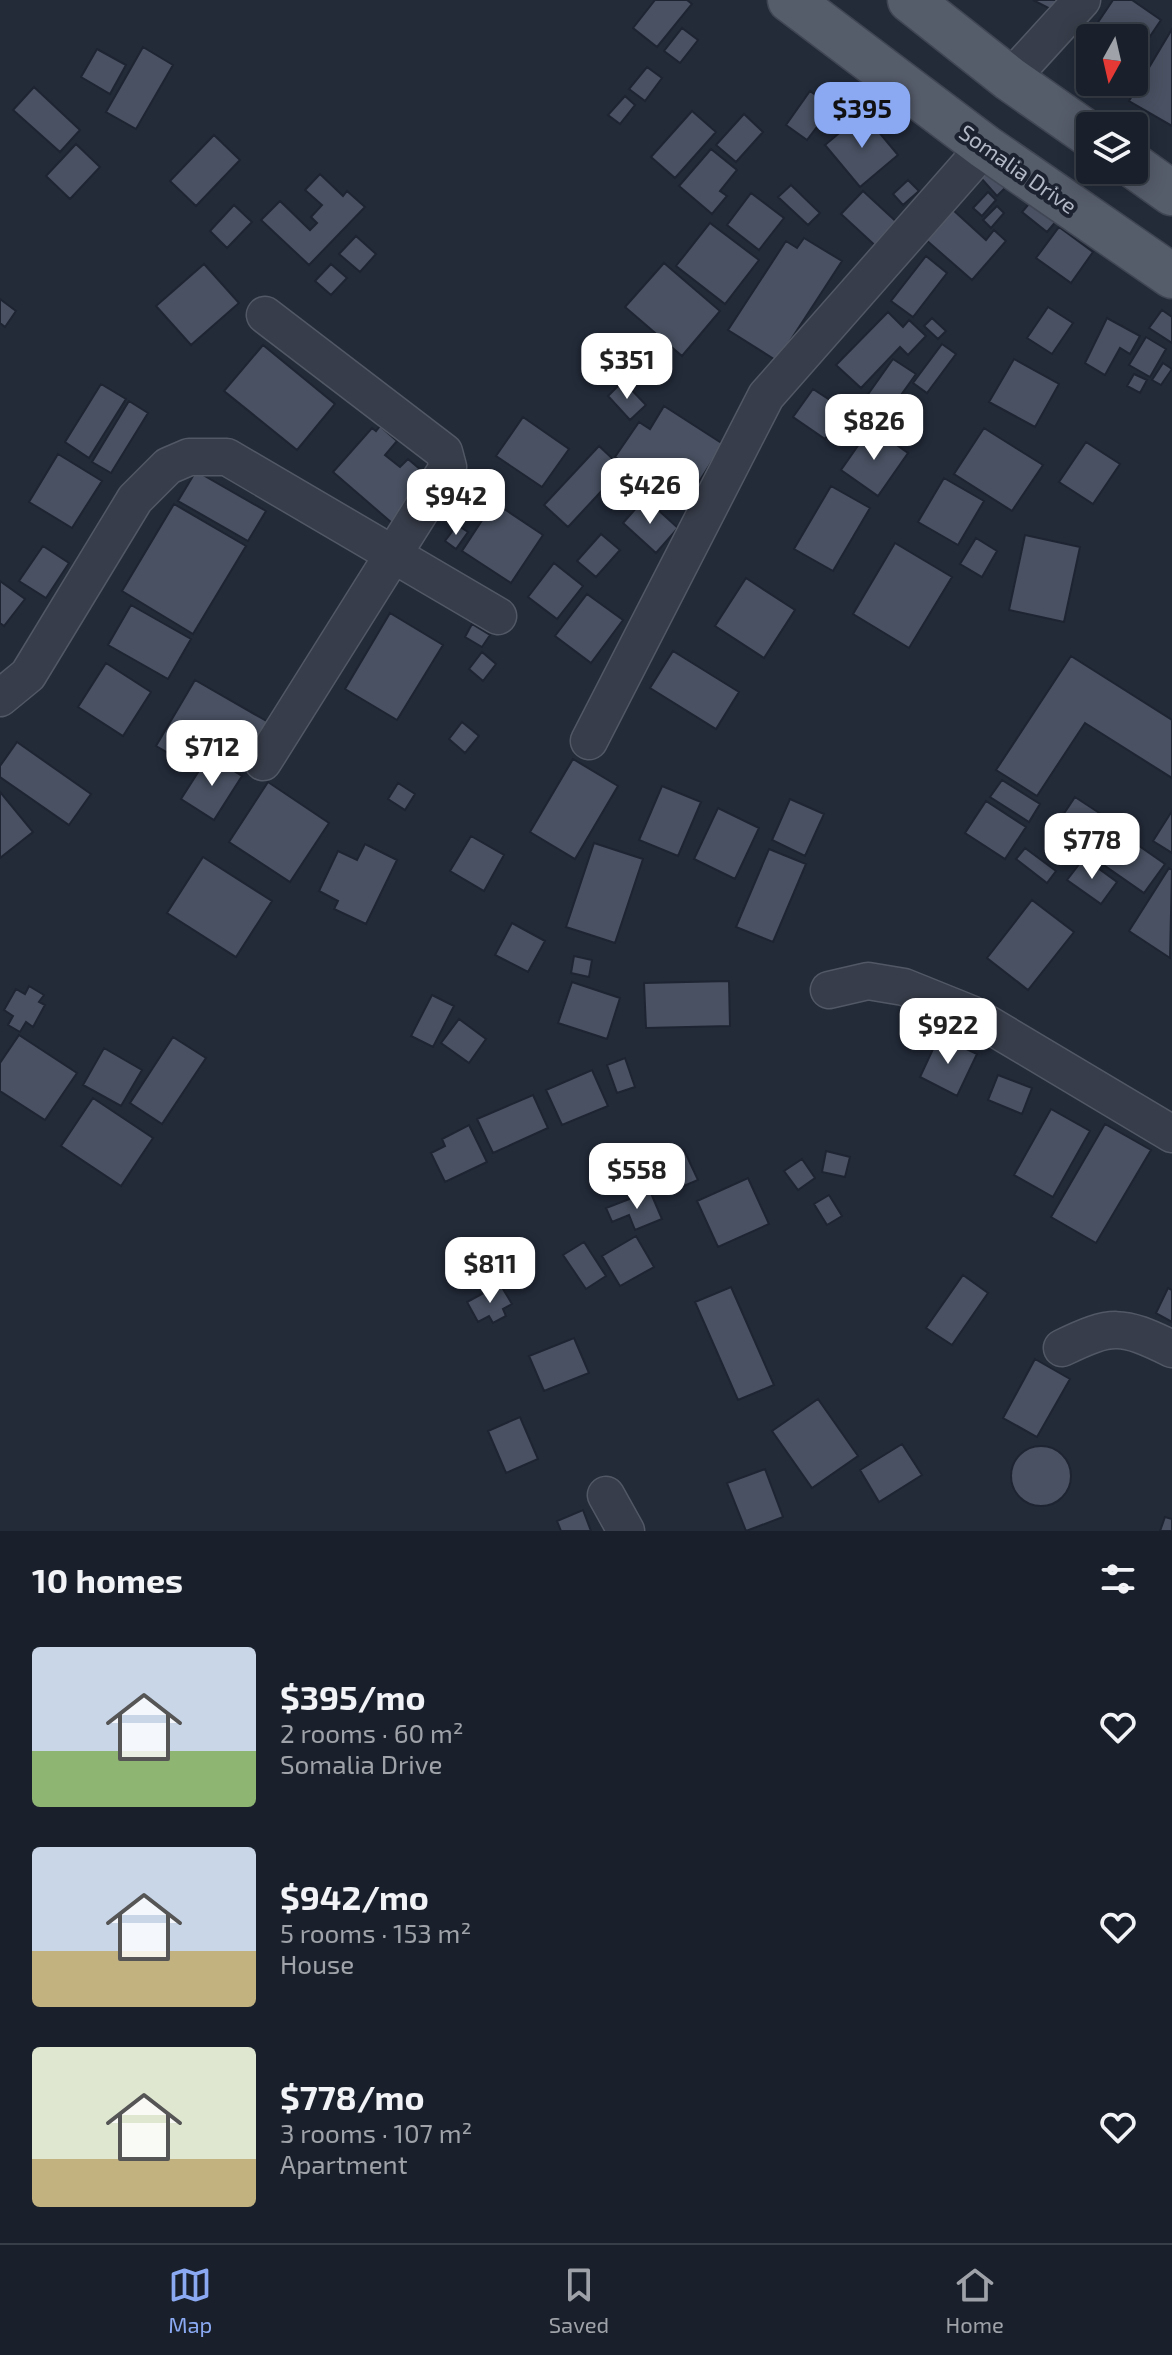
<!DOCTYPE html>
<html lang="en">
<head>
<meta charset="utf-8">
<style>
	:root { --surface:#1a202b; --page:#232833; --text:#f1f3f6; --muted:#9fa3a9; --line:#383e47; --accent:#8aa9f2 }
	body { margin:0; font-family:"Exo 2",sans-serif; background:var(--page); color:var(--text); height:100vh; display:flex; flex-direction:column; font-size:30px; white-space:nowrap }
	* { box-sizing:border-box; margin:0 }
	p { font-size:26px; color:var(--muted) }
	.icon { flex:none; width:44px; height:44px; fill:none; stroke:currentColor; stroke-width:2; stroke-linecap:round; stroke-linejoin:round }
	.map { position:relative; height:1531px; overflow:hidden }
	.drawer { display:flex; flex-direction:column; background:var(--surface); flex:1 }
	.drawer>* { flex:none }
	.needle { width:52px; rotate:188deg }
	.tools { position:absolute; left:1076px; top:24px; display:grid; gap:16px }
	.tools a { display:grid; place-items:center; width:72px; height:72px; border-radius:8px; background:var(--surface); box-shadow:0 4px 20px #0003,0 0 0 2px var(--line); font-size:40px }
	.price { position:absolute; translate:-50% -68px; padding:0 18px; border-radius:16px; background:#fff; color:#222; font-size:26px; line-height:52px; filter:drop-shadow(0 2px 4px #0008) }
	.price::after { content:''; position:absolute; left:50%; top:48px; width:24px; height:18px; margin-left:-12px; background:inherit; clip-path:polygon(0 0,100% 0,50% 100%) }
	.price.selected { background:var(--accent); color:#111 }
	ul { padding:0; list-style:none }
	li { display:flex; align-items:center; gap:24px; height:200px; padding:0 32px }
	li span { display:grid; place-items:center; flex:none; width:224px; height:160px; border-radius:8px; color:#555 }
	li>.icon { margin-inline-start:auto }
	span .icon { width:96px; height:96px; fill:#fffc; stroke-width:1 }
	li b { font-size:34px }
	h2 { display:flex; justify-content:space-between; align-items:center; height:96px; padding:0 32px; font-size:34px }
	.menu { display:flex; justify-content:space-around; align-items:center; height:112px; border-top:2px solid var(--line); background:var(--surface); font-size:22px; color:var(--muted) }
	.menu a { display:grid; justify-items:center; gap:4px }
	.menu .selected { color:var(--accent) }
	.map>svg:first-child { display:block }
	.building { fill:#495162; stroke:#1e2431; stroke-width:2 }
	.lines { fill:none; stroke-linecap:round; stroke-linejoin:round }
	.minor-casing { stroke:#525865; stroke-width:39 }
	.major-casing { stroke:#404653; stroke-width:47 }
	.minor { stroke:#373d4a; stroke-width:36 }
	.major { stroke:#555c6a; stroke-width:44 }
	.labels { text-anchor:middle; stroke-width:8; stroke-linejoin:round; paint-order:stroke }
	.street-label { font-size:22px; fill:#b2b8c6; stroke:#1c222f }
</style>
</head>
<body>
<div class="map">
<svg width="1172" height="1531" viewBox="0 0 1172 1531">
	<rect width="100%" height="100%" fill="#232b39"/>
	<!-- building -->
	<path class="building" d="M655,0H687L692,4L657,47L633,28Z
		M1033,0H1075L1066,17Z
		M1113,0H1132L1161,20L1134,60V38H1090V65L1076,55Z
		M682,28L698,40L680,63L664,51Z
		M1172,29V126L1129,101Z
		M143,47L173,65L136,129L106,112Z
		M97,49L126,65L110,94L81,77Z
		M647,67L662,78L645,101L629,89Z
		M34,87L80,130L60,152L13,110Z
		M810,91L832,107L807,140L786,125Z
		M625,96L635,105L620,124L608,115Z
		M692,111L716,132L675,178L651,157Z
		M863,113L898,155L860,187L825,145Z
		M744,114L763,132L736,162L716,145Z
		M214,135L240,160L196,206L170,181Z
		M76,144L100,167L70,199L46,176Z
		M711,149L737,170L720,191L727,196L712,214L679,186Z
		M994,167L1009,184L997,196L981,178Z
		M320,174L343,196L347,191L365,207L309,265L261,220L280,201L310,230L317,223L311,217L322,205L305,190Z
		M908,180L919,191L903,205L893,194Z
		M791,185L820,213L808,225L778,197Z
		M863,191L902,227L880,250L841,214Z
		M988,192L996,200L982,216L973,208Z
		M1039,192L1064,212L1047,232L1022,212Z
		M751,193L784,218L759,250L727,225Z
		M234,205L252,222L227,248L210,231Z
		M997,206L1004,213L991,228L983,220Z
		M952,209L986,240L994,230L1006,241L972,280L925,239Z
		M710,223L759,260L725,304L676,266Z
		M1059,227L1093,252L1071,283L1036,258Z
		M356,236L376,254L360,272L339,254Z
		M804,238L842,261L777,361L728,330L786,241L797,248Z
		M926,256L947,273L913,317L891,301Z
		M664,263L720,311L682,356L625,307Z
		M204,264L239,303L191,345L156,306Z
		M331,264L347,278L331,295L315,281Z
		M0,299L16,311L5,327L0,323Z
		M1048,307L1073,323L1052,354L1027,338Z
		M1162,310L1172,317V343L1149,328Z
		M888,312L903,327L909,320L926,336L908,355L900,347L861,388L836,365Z
		M932,318L946,331L938,339L924,326Z
		M1107,318L1140,336L1130,354L1120,348L1105,375L1085,363Z
		M1146,337L1166,349L1150,377L1129,365Z
		M942,344L956,354L927,393L913,383Z
		M263,345L335,404L297,450L224,391Z
		M893,359L916,374L886,416L864,400Z
		M1014,359L1059,384L1035,427L989,402Z
		M1163,363L1172,369L1161,385L1152,380Z
		M1134,374L1147,380L1140,393L1127,386Z
		M623,381L646,405L630,420L608,396Z
		M101,384L126,399L89,458L65,442Z
		M813,389L845,410L840,418L847,423L839,436L831,430L825,439L793,417Z
		M129,401L148,413L111,473L92,462Z
		M664,406L723,444L686,502L615,457L639,422L650,429Z
		M523,417L569,449L542,487L496,456Z
		M380,426L397,441L385,455L400,467L408,459L428,476L392,523L333,472L372,428L376,431Z
		M871,427L908,453L878,496L841,470Z
		M984,428L1043,465L1012,511L954,474Z
		M1086,442L1120,464L1093,504L1059,482Z
		M599,446L631,476L616,492L608,484L568,527L544,505Z
		M58,454L102,481L72,528L29,502Z
		M196,471L266,511L248,541L178,501Z
		M944,478L984,501L958,545L918,522Z
		M831,486L870,508L833,571L794,549Z
		M645,498L678,528L656,553L623,523Z
		M494,502L543,535L511,583L462,551Z
		M174,504L246,546L193,634L122,591Z
		M457,525L468,532L456,549L445,541Z
		M601,534L620,550L596,577L577,561Z
		M1025,535L1080,547L1064,622L1009,610Z
		M976,538L997,551L982,577L960,564Z
		M895,543L952,577L909,648L853,614Z
		M43,546L69,563L46,598L19,581Z
		M554,563L583,586L557,619L528,597Z
		M746,578L795,610L764,658L715,626Z
		M0,581L25,599L4,626L0,623Z
		M587,594L623,620L591,663L555,636Z
		M131,605L191,639L168,679L108,645Z
		M390,613L443,645L397,720L345,689Z
		M472,624L490,635L482,647L465,637Z
		M673,651L739,692L716,729L650,688Z
		M482,652L496,664L483,681L469,669Z
		M1071,656L1172,720V778L1085,723L1037,796L996,770Z
		M106,663L151,692L123,736L78,707Z
		M195,680L270,723L245,767L204,743L191,766L156,746Z
		M462,722L479,736L465,753L449,739Z
		M17,742L91,794L69,825L0,777V766Z
		M209,755L242,776L214,820L181,799Z
		M573,759L618,786L575,859L530,832Z
		M1002,780L1040,804L1029,822L990,797Z
		M268,782L329,823L290,882L229,842Z
		M398,783L415,794L405,810L388,799Z
		M662,786L701,802L678,856L639,840Z
		M0,792L33,832L0,858Z
		M1075,797L1110,820L1092,847L1057,824Z
		M790,799L824,814L805,856L772,840Z
		M986,801L1026,827L1005,859L965,833Z
		M718,808L759,828L735,879L694,859Z
		M1172,811V853L1153,841Z
		M1119,832L1165,864L1144,893L1098,861Z
		M471,836L504,855L484,891L450,871Z
		M594,843L643,859L615,943L566,927Z
		M365,844L397,860L366,924L334,909L338,901L319,891L338,851L357,860Z
		M1025,848L1056,871L1047,883L1016,859Z
		M769,849L806,864L773,942L736,927Z
		M203,857L272,901L236,957L167,913Z
		M1084,858L1117,882L1101,904L1067,880Z
		M1169,868L1172,870L1170,958L1129,931Z
		M1032,900L1074,932L1028,990L987,958Z
		M512,923L545,941L528,972L495,955Z
		M574,956L592,960L589,977L571,973Z
		M729,981L730,1026L646,1028L644,983Z
		M572,982L620,998L607,1039L558,1023Z
		M29,986L44,995L39,1002L45,1005L33,1027L26,1022L20,1032L8,1025L13,1016L4,1010L16,989L25,994Z
		M432,995L454,1006L433,1047L411,1036Z
		M459,1019L486,1039L469,1063L441,1043Z
		M19,1035L77,1073L45,1120L0,1091V1063Z
		M939,1036L977,1054L957,1096L920,1077Z
		M173,1037L206,1058L162,1124L130,1103Z
		M104,1048L142,1070L121,1106L83,1085Z
		M625,1058L635,1087L617,1093L607,1065Z
		M592,1070L608,1106L562,1125L546,1090Z
		M998,1075L1032,1088L1022,1114L988,1100Z
		M533,1095L548,1128L493,1153L477,1119Z
		M93,1098L153,1138L121,1186L61,1146Z
		M1051,1109L1090,1131L1053,1197L1014,1175Z
		M1105,1124L1151,1150L1096,1243L1051,1217Z
		M469,1125L487,1162L445,1182L431,1153L445,1146L442,1139Z
		M684,1150L698,1180L665,1194L652,1166Z
		M826,1151L850,1157L845,1177L822,1172Z
		M802,1159L815,1178L798,1190L784,1171Z
		M748,1178L769,1224L718,1247L697,1201Z
		M650,1191L662,1219L635,1230L629,1215L612,1222L606,1208Z
		M829,1195L842,1216L827,1225L814,1204Z
		M636,1236L654,1267L620,1286L602,1256Z
		M584,1242L606,1276L586,1289L563,1255Z
		M963,1275L988,1293L952,1345L926,1328Z
		M500,1284L512,1304L503,1309L506,1316L493,1323L489,1316L478,1322L467,1302Z
		M731,1287L774,1385L738,1400L695,1302Z
		M1168,1288L1172,1290V1322L1156,1313Z
		M574,1338L589,1373L544,1391L529,1356Z
		M1035,1359L1070,1379L1037,1437L1003,1418Z
		M818,1399L858,1456L812,1488L772,1431Z
		M520,1417L538,1459L506,1473L488,1431Z
		M902,1444L922,1475L879,1502L860,1470Z
		M1011 1476a30 30 0 1 1 60 0a30 30 0 1 1-60 0Z
		M765,1469L783,1517L746,1531L727,1483Z
		M583,1510L591,1531H561L557,1521Z
		M1165,1517L1172,1519V1531H1160Z"/>
	<g class="lines">
		<!-- minor casing -->
		<g class="minor-casing">
			<path id="minor" d="M1010,79L1082,0
				M0,698L28,675L135,499L168,466L189,457H227L498,616
				M589,741L766,396L985,147
				M263,762L448,467L444,452L265,315
				M829,990L868,981L904,987L971,1014L1172,1134
				M1062,1348C1112,1324 1121,1324 1172,1349
				M606,1495L626,1531"/>
		</g>
		<!-- major casing -->
		<g class="major-casing">
			<path id="major" d="M790,0L985,147L1172,276
				M910,0L1010,79L1090,135
				M1134,166L1172,193"/>
		</g>
		<!-- minor -->
		<use href="#minor" class="minor"/>
		<!-- major -->
		<use href="#major" class="major"/>
	</g>
	<g class="labels">
		<!-- street labels -->
		<g class="street-label">
			<text transform="translate(1018 169) rotate(35)" y="8">Somalia Drive</text>
		</g>
	</g>
</svg>
<div class="tools">
<a><svg class="needle" viewBox="-14 -14 28 28"><path d="M0-13l5 13h-10z" fill="#e53935"/><path d="M0 13l5-13h-10z" fill="#9fa3a9"/></svg></a>
<a><svg class="icon" aria-label="layers" viewBox="0 0 24 24"><path d="M12 4l9 5-9 5-9-5zM3 14l9 5 9-5"/></svg></a>
</div>
<b class="price selected" style="left:862px;top:150px">$395</b>
<b class="price" style="left:627px;top:401px">$351</b>
<b class="price" style="left:874px;top:462px">$826</b>
<b class="price" style="left:650px;top:526px">$426</b>
<b class="price" style="left:456px;top:537px">$942</b>
<b class="price" style="left:212px;top:788px">$712</b>
<b class="price" style="left:1092px;top:881px">$778</b>
<b class="price" style="left:948px;top:1066px">$922</b>
<b class="price" style="left:637px;top:1211px">$558</b>
<b class="price" style="left:490px;top:1305px">$811</b>
</div>
<section class="drawer">
<h2>10 homes<svg class="icon" aria-label="filters" viewBox="0 0 24 24"><path d="M4 7h16M4 17h16"/><circle cx="9" cy="7" r="2"/><circle cx="15" cy="17" r="2"/></svg></h2>
<ul>
<li><span style="background:linear-gradient(#c9d6e8 65%,#8fb573 0)"><svg class="icon" aria-label="home" viewBox="0 0 24 24"><path d="M3 11l9-7 9 7M6 9v11h12V9"/></svg></span><div><b>$395/mo</b><p>2 rooms · 60 m²</p><p>Somalia Drive</p></div><svg class="icon" aria-label="heart" viewBox="0 0 24 24"><path d="M12 20l-8-8c-3-5 5-10 8-4 3-6 11-1 8 4z"/></svg></li>
<li><span style="background:linear-gradient(#c9d6e8 65%,#c2b280 0)"><svg class="icon" aria-label="home" viewBox="0 0 24 24"><path d="M3 11l9-7 9 7M6 9v11h12V9"/></svg></span><div><b>$942/mo</b><p>5 rooms · 153 m²</p><p>House</p></div><svg class="icon" aria-label="heart" viewBox="0 0 24 24"><path d="M12 20l-8-8c-3-5 5-10 8-4 3-6 11-1 8 4z"/></svg></li>
<li><span style="background:linear-gradient(#dfe7d0 70%,#c2b280 0)"><svg class="icon" aria-label="home" viewBox="0 0 24 24"><path d="M3 11l9-7 9 7M6 9v11h12V9"/></svg></span><div><b>$778/mo</b><p>3 rooms · 107 m²</p><p>Apartment</p></div><svg class="icon" aria-label="heart" viewBox="0 0 24 24"><path d="M12 20l-8-8c-3-5 5-10 8-4 3-6 11-1 8 4z"/></svg></li>
</ul>
</section>
<nav class="menu">
<a class="selected"><svg class="icon" aria-label="map" viewBox="0 0 24 24"><path d="M3 6l6-2 6 2 6-2v14l-6 2-6-2-6 2zM9 4v14M15 6v14"/></svg>Map</a>
<a><svg class="icon" aria-label="saved" viewBox="0 0 24 24"><path d="M7 4h10v16l-5-4-5 4z"/></svg>Saved</a>
<a><svg class="icon" aria-label="home" viewBox="0 0 24 24"><path d="M3 11l9-7 9 7M6 9v11h12V9"/></svg>Home</a>
</nav>
</body>
</html>
